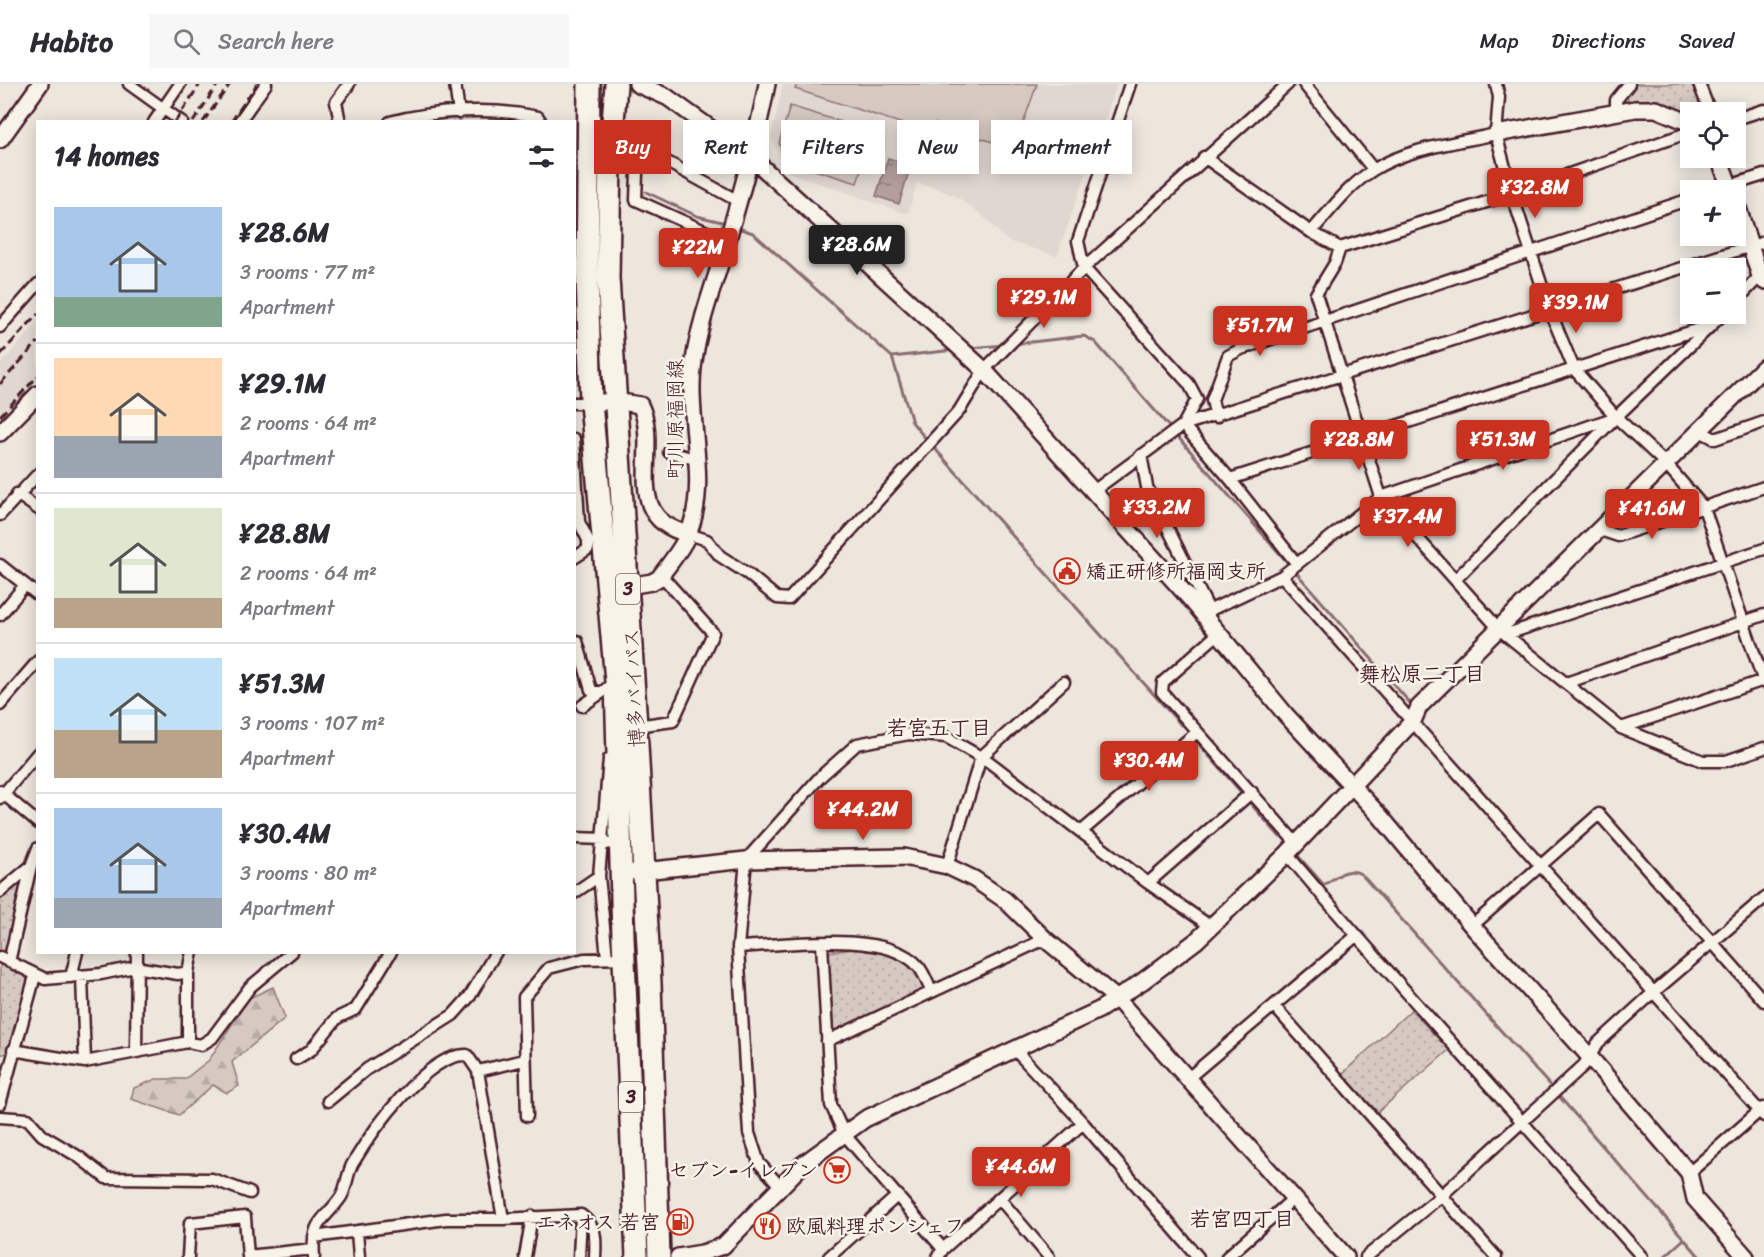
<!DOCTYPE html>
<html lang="en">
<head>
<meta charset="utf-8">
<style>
	:root { --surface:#fff; --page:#f7f7f7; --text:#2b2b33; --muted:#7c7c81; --line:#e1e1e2; --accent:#c8321e }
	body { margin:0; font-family:Sriracha,"Klee One",sans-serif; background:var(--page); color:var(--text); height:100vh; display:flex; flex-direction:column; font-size:22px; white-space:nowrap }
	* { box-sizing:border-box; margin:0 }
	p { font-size:20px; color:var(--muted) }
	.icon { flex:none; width:33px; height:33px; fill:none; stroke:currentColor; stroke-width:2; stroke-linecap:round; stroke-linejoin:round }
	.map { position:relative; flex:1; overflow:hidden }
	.drawer { position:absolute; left:36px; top:36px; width:540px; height:834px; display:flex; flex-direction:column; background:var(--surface); border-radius:0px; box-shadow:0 3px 15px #0003 }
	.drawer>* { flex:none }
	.guide { position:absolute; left:594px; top:36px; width:570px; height:54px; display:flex; gap:12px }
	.tools { position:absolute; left:1680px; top:18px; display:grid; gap:12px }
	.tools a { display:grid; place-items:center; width:66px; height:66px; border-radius:0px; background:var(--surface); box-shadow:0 3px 15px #0003; font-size:30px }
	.price { position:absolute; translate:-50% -51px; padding:0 14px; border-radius:6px; background:var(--accent); color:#fff; font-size:20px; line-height:39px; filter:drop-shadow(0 2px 3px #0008) }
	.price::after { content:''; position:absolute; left:50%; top:36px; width:18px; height:14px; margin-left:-9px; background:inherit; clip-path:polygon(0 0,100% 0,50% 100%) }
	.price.on { background:#222; color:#fff }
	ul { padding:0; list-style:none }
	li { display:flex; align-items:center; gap:18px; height:150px; padding:0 18px }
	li+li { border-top:2px solid var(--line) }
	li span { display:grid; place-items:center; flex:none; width:168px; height:120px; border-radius:0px; color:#555 }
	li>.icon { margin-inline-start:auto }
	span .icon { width:72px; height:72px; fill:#fffc; stroke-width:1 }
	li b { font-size:26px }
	h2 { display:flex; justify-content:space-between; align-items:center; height:72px; padding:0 18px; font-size:26px }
	.pill { padding:0 21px; border-radius:0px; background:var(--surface); box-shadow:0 3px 15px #0003; font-size:21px; line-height:54px }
	.pill.on { background:var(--accent); color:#fff }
	header { display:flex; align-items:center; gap:36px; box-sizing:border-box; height:84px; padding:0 30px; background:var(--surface); border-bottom:2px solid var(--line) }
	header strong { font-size:28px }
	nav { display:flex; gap:33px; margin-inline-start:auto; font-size:21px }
	.search { width:420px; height:54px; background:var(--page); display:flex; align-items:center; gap:15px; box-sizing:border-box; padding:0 21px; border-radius:0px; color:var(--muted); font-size:22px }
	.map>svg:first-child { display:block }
	.built { fill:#e0d7d0 }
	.grass { fill:#d5c9c2; stroke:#907476; stroke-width:1.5 }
	.forest { fill:url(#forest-firs); stroke:#907476; stroke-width:1.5 }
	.park { fill:url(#park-dots); stroke:#907476; stroke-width:1.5 }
	.water { fill:url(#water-ripples); stroke:#896c6f; stroke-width:1.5 }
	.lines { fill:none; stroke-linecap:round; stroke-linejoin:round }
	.stream { stroke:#896c6f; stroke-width:3 }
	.street-casing { stroke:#4a1f2b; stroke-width:15 }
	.secondary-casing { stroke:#4a1f2b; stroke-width:20 }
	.highway-casing { stroke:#4a1f2b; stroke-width:26 }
	.street { stroke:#f7f3e8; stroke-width:10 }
	.secondary { stroke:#f7f3e8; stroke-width:15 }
	.highway { stroke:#f7f3e8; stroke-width:21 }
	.rail { stroke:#4a1f2b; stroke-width:3; stroke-dasharray:9 4.5; stroke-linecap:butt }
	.labels { text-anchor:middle; stroke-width:5; stroke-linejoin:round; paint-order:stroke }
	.shield { fill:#f7f3e8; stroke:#7e5f64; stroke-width:1.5 }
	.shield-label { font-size:18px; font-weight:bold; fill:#4a1f2b }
	.street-label { font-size:20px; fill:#4a1f2b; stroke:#f7f3e8 }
	.poi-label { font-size:20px; font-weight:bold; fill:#4a1f2b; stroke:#f7f3e8; text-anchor:start }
	.neighbourhood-label { font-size:21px; font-weight:bold; fill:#4a1f2b; stroke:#f7f3e8 }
</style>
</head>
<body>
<header>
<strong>Habito</strong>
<div class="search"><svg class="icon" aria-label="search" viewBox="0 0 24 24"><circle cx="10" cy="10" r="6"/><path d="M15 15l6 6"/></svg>Search here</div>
<nav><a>Map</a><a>Directions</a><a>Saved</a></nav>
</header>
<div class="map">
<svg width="1764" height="1173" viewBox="0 0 1764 1173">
	<defs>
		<pattern id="forest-firs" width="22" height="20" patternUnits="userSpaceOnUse" patternTransform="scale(1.5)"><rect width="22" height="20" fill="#d5c9c2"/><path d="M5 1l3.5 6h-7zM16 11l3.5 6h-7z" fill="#b8aca7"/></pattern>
		<pattern id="park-dots" width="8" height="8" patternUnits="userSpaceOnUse" patternTransform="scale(1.5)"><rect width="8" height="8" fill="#d5c9c2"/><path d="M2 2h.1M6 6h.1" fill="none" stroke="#b8aca7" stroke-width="1.8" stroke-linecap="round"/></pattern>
		<pattern id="water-ripples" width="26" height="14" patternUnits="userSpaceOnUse" patternTransform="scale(1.5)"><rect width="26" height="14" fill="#b39f9d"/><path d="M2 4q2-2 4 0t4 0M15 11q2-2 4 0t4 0" fill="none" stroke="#948180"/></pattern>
	</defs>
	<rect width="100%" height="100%" fill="#ece6dd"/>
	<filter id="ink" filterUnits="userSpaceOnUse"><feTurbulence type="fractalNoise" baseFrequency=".0167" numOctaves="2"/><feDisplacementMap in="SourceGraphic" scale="12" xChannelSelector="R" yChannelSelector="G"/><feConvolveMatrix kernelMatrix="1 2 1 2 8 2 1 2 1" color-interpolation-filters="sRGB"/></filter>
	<g filter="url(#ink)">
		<!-- built -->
		<path class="built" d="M783,0H1117L1057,172L1008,157L981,130L954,111L936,104L917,99L908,130L788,88L771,54Z
			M37,239V296L0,336V281Z"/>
		<!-- grass -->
		<path class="grass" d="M797,0H1037L1014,65L935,39L931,49L795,5Z
			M790,22L874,48L857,99L785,77L779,59Z"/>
		<!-- forest -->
		<path class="forest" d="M273,903L285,934L232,978L239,1002L227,1009L213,1001L179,1031L131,1015L134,1004L156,995H185L209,976L249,914Z"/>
		<!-- park -->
		<path class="park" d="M1634,0H1695L1706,28L1690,30L1662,20H1633L1626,13Z
			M25,793L9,866L3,870L0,868V814Z
			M872,863C891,869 925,881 923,906L836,948L830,945L828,868Z
			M0,880L24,891L28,897L10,968L0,971Z
			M1411,926L1449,966L1378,1028L1342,990Z"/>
		<!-- water -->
		<path class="water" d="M888,74L911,81L899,120L876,112Z"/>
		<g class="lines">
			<!-- stream -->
			<path class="stream" d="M646,108L697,132L726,139
				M735,143L753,149L892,273L912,338L921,349L1181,641
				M1014,260L1084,252L1095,258L1410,619
				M970,264L1005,261
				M892,273L954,266
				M1195,656L1240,707
				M1249,718L1280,753
				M1299,773L1324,801C1337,793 1347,782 1361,790L1553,1005
				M1557,1010L1700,1173
				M1664,1173L1684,1155"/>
			<!-- street casing -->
			<g class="street-casing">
				<path id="street" d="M129,0L182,38
					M455,0L459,29
					M1130,0L1078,157L1084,184L1189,300L1197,315L1183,341
					M1304,0L1373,85
					M1496,0L1499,13L1496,50L1512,110L1550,227L1574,285L1616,333L1666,380L1704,424L1764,598
					M1699,0L1710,28
					M1616,28V16L1629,0
					M1736,35L1764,26
					M154,38L180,0
					M239,38L266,0
					M340,38L336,18L349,0
					M390,38C436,26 492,23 538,33L541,38
					M1204,73L1311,148L1340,164L1512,110L1690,48
					M1716,106L1764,91
					M1311,148C1330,127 1349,101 1373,86C1408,64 1456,59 1496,50
					M727,157L636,116L638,62L738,117
					M1340,164L1335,179L1316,210L1381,413L1499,545L1621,644L1703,677H1726L1764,664
					M1736,217L1760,192
					M0,243L38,200
					M574,319H591
					M1216,333L1212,316L1228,272L1241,265L1690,115
					M1183,341L1230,395L1297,480
					M1700,347L1715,355L1764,338
					M574,355L579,438L588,456V465L574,474
					M669,368L695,375
					M1141,371L1147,403L1210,528
					M1230,395L1712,241
					M1092,408L1183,341L1764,158
					M17,410L38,425
					M0,431L38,390
					M1600,446L1618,452L1764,403
					M689,450L707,456L720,472L748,490L777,514L789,515L959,327L984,286L1084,184L1288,0
					M0,481L38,511
					M1282,492L1764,1032
					M1456,495L1616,333L1723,230
					M1202,530L1282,492L1381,413L1616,333
					M0,531L25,501
					M1219,549L1163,598L1162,608L1296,759
					M1507,550L1764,465
					M577,557L591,606L601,609L616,597
					M1566,599L1764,531
					M0,621L38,577
					M582,622L601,609
					M636,642L673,637L713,549L661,491
					M1621,644L1764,596
					M0,707L38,739
					M0,714L38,669
					M1081,748L1197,648
					M574,754L604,755L607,760
					M1287,770C1402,907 1524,1038 1642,1173
					M947,782L981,673L1064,598
					M1148,799L1252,708
					M0,808L31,782
					M574,809L599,792
					M1472,842L1599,730L1764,917
					M822,860L831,1021L844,1050L943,1165
					M738,863C784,861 886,845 918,882C924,888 927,899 931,906
					M0,873L45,895L101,890L135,883L178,890L188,888
					M607,874L599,792L609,675
					M9,878L31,782L38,764
					M82,892L85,978
					M71,893L77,868
					M1274,922L1496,1173
					M827,957L1045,855
					M188,958V888L192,868
					M13,966L85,978L188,958L201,961L212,954L250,903L292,868
					M1015,966L1083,1039L1198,1173
					M136,968L137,868
					M296,975L311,966L337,934L356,925L391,868
					M1187,995L1356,852
					M328,1017L367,985L453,931L470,912L496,868
					M0,1020L35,892
					M527,1032L524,913L549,884L584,875L624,874
					M0,1033L28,1035L42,1051L79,1073L106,1094L212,1095L250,1109
					M1689,1089L1763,1024
					M780,1102L759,1079L749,1049L738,863L746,776L820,693L857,660L909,650L946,653L988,677L1148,799L1210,842
					M999,1114L1049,1173
					M503,1135L478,987L524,976
					M357,1148L359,1173
					M314,1153L446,1135H503L581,1131C597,1143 596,1154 595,1173
					M248,1172L313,1165
					M188,1173L190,1139L245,1133L248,1173
					M314,1173C311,1135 323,1139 341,1113C347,1103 347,1089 353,1079C372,1047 427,969 467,971L478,987
					M525,1173L532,1132
					M579,1173L581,1131
					M829,1173L898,1111
					M938,1173L943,1165L1083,1039
					M1227,1173L1294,1114
					M1366,1173L1441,1112L1584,981L1598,959L1654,908L1764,814"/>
			</g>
			<!-- secondary casing -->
			<g class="secondary-casing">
				<path id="secondary" d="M637,0L667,13L752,74L984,286L1192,517L1286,631L1381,733L1472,842L1589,972L1689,1089L1695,1115L1746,1173
					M1496,50L1635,25H1656L1690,39
					M0,56L40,0
					M1719,74L1731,106
					M1736,118L1760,192L1764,197
					M591,319L615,317L640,321C662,365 618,434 689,450
					M0,349L38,310
					M628,502L652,498L659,494C669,480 683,464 689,448C710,395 685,332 694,277C699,241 712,206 723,171C740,115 756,58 767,0
					M634,788L746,776L904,773L947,782L974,795L1005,816L1045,855L1117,915L1346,1173
					M678,1173L702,1169L723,1162L803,1080L865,1035L1099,926L1143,897L1196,857L1287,770L1413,637L1419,623L1764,283"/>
			</g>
			<!-- highway casing -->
			<g class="highway-casing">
				<path id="highway" d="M589,0L587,193L591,319L616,597L623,853L637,1173
					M616,0L610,76L608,194L636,642L650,899L659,1173"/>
			</g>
			<!-- street -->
			<use href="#street" class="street"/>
			<!-- secondary -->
			<use href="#secondary" class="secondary"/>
			<!-- highway -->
			<use href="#highway" class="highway"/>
			<!-- rail -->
			<path class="rail" d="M175,38L200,0
				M193,38L218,0
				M203,38L230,0
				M231,38L257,0
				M0,271L38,230
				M0,300L38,258
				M0,332L38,292"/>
		</g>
	</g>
	<!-- icons -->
	<defs>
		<g id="civic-ring" transform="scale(1.35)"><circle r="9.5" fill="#f7f3e8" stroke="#c8321e" stroke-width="1.5"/><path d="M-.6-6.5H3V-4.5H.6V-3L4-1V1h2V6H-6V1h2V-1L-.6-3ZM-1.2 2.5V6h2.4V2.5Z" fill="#c8321e"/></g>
		<g id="supermarket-ring" transform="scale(1.35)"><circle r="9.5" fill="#f7f3e8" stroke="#c8321e" stroke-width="1.5"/><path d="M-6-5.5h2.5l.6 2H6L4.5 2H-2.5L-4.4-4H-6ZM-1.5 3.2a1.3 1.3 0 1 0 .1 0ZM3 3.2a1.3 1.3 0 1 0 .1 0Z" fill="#c8321e"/></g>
		<g id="fuel-ring" transform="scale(1.35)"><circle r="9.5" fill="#f7f3e8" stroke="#c8321e" stroke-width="1.5"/><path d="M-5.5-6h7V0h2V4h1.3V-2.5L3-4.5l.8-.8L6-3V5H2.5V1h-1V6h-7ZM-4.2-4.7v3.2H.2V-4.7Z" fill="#c8321e"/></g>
		<g id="restaurant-ring" transform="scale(1.35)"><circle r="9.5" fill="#f7f3e8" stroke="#c8321e" stroke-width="1.5"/><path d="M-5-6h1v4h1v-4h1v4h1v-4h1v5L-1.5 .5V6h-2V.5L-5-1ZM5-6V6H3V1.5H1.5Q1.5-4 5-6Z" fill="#c8321e"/></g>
	</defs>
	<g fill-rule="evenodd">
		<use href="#civic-ring" x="1067" y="487"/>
		<use href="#supermarket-ring" x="837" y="1086"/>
		<use href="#fuel-ring" x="680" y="1138"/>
		<use href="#restaurant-ring" x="767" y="1142"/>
	</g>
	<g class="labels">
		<!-- shield labels -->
		<g class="shield">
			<rect x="616" y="490" width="24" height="30" rx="4.5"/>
			<rect x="619" y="998" width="24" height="30" rx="4.5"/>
		</g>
		<g class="shield-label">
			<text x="628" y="511">3</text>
			<text x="631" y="1019">3</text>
		</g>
		<!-- street labels -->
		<g class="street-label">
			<text transform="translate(675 335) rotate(-90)" y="7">町川原福岡線</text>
			<text transform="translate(634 604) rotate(-93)" y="7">博多バイパス</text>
		</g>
		<!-- poi labels -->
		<g class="poi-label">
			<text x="1086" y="494">矯正研修所福岡支所</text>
			<text x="818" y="1093" text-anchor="end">セブン-イレブン</text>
			<text x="660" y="1145" text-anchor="end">エネオス 若宮</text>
			<text x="786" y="1149">欧風料理ポンシェフ</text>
		</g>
		<!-- neighbourhood labels -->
		<g class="neighbourhood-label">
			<text x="1422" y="597">舞松原二丁目</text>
			<text x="939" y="651">若宮五丁目</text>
			<text x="1242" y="1142">若宮四丁目</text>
		</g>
	</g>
</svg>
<div class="tools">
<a><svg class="icon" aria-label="locate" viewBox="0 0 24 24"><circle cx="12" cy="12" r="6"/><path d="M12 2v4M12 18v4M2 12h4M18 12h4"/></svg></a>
<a>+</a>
<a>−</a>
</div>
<b class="price" style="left:1535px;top:135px">¥32.8M</b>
<b class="price on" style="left:857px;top:192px">¥28.6M</b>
<b class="price" style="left:698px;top:195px">¥22M</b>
<b class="price" style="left:1044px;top:245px">¥29.1M</b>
<b class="price" style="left:1576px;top:250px">¥39.1M</b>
<b class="price" style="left:1260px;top:273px">¥51.7M</b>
<b class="price" style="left:1359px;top:387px">¥28.8M</b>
<b class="price" style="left:1503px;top:387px">¥51.3M</b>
<b class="price" style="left:1157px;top:455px">¥33.2M</b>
<b class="price" style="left:1652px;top:456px">¥41.6M</b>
<b class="price" style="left:1408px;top:464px">¥37.4M</b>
<b class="price" style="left:1149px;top:708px">¥30.4M</b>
<b class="price" style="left:863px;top:757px">¥44.2M</b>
<b class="price" style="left:1021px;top:1114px">¥44.6M</b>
<div class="guide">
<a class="pill on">Buy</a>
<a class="pill">Rent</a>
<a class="pill">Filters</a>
<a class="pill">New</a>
<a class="pill">Apartment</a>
</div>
<section class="drawer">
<h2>14 homes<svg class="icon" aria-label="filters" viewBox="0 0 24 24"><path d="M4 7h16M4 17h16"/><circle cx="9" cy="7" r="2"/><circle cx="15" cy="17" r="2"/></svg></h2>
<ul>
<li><span style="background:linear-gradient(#a9c7e8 75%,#7fa58c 0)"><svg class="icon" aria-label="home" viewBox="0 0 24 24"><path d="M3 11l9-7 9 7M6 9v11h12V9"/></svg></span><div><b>¥28.6M</b><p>3 rooms · 77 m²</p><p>Apartment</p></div></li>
<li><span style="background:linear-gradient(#ffd9b3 65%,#9aa5b1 0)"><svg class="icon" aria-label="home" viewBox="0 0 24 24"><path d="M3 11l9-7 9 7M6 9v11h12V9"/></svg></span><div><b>¥29.1M</b><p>2 rooms · 64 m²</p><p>Apartment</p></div></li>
<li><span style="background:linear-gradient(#dfe7d0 75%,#b9a48a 0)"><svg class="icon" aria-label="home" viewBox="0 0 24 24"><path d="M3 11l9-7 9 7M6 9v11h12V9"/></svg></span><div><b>¥28.8M</b><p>2 rooms · 64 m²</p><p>Apartment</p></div></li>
<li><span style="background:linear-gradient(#bfe0f5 60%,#b9a48a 0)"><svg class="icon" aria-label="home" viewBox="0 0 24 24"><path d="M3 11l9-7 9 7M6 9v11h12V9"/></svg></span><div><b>¥51.3M</b><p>3 rooms · 107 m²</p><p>Apartment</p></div></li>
<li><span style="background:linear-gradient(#a9c7e8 75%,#9aa5b1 0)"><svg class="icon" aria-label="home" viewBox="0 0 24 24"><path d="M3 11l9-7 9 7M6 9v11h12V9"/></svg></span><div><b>¥30.4M</b><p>3 rooms · 80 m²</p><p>Apartment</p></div></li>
</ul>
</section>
</div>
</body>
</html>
